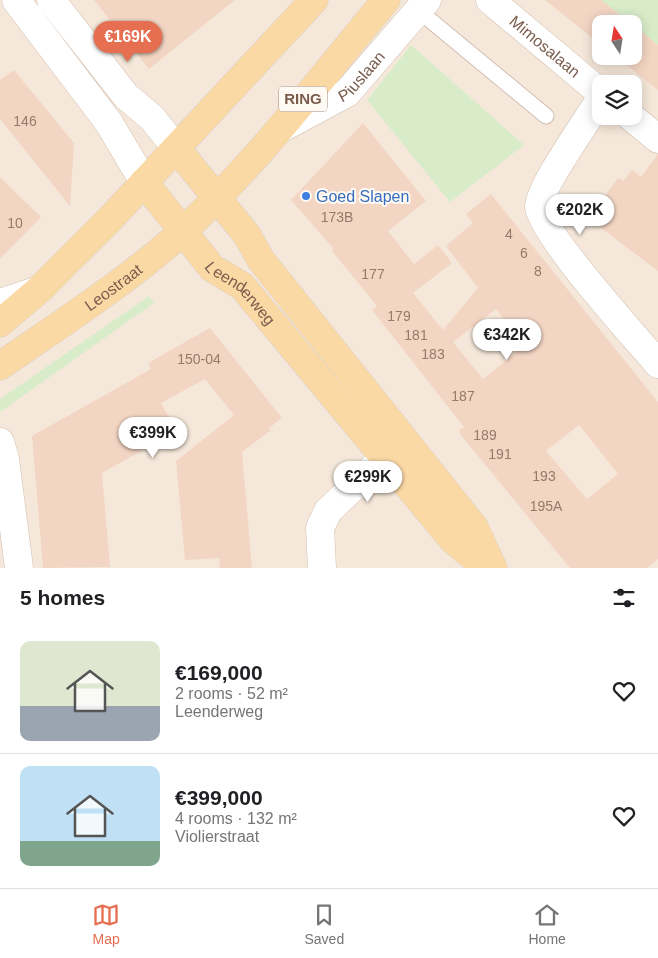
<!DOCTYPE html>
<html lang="en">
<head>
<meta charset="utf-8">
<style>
	:root { --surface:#fff; --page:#f2f2f2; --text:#202124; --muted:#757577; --line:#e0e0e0; --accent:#e76f51 }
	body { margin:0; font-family:Helvetica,sans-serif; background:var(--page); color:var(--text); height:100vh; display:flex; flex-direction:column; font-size:19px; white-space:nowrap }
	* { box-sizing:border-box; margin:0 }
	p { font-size:16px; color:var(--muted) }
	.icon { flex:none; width:28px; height:28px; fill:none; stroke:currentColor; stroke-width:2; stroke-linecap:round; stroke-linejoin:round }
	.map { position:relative; height:568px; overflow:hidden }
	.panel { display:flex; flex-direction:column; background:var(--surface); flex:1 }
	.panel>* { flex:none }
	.needle { width:32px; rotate:348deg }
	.tools { position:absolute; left:592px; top:15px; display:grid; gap:10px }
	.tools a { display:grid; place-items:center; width:50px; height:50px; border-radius:10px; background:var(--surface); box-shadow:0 2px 12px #0003; font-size:25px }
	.price { position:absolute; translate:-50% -42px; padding:0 11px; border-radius:18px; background:#fff; color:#222; font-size:16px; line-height:32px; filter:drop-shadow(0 1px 2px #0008) }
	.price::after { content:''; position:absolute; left:50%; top:30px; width:15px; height:11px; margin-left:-8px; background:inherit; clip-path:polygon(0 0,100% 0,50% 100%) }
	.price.current { background:var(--accent); color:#fff }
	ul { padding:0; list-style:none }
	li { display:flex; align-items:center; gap:15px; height:125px; padding:0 20px }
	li+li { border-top:1px solid var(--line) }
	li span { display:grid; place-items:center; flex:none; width:140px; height:100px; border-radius:10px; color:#555 }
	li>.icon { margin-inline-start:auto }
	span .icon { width:60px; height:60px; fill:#fffc; stroke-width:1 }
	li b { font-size:21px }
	h2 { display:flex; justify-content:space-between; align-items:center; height:60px; padding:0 20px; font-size:21px }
	.tabs { display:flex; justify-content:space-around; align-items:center; height:70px; border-top:1px solid var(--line); background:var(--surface); font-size:14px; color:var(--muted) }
	.tabs a { display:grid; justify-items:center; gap:2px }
	.tabs .current { color:var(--accent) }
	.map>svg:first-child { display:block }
	.residential { fill:#f5e8da; fill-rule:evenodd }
	.green { fill:#d8ecc9 }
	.building { fill:#f3d5c3; fill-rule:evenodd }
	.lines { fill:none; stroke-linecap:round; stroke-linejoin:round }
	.lane-casing { stroke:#d1beb0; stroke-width:17 }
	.street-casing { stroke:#d1beb0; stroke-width:29 }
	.secondary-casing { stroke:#d6c0b0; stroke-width:29 }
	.primary-casing { stroke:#dad1cd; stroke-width:29 }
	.lane { stroke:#fff; stroke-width:15 }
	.street { stroke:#fff; stroke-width:28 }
	.secondary { stroke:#fff; stroke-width:28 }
	.primary { stroke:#fbd9a5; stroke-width:28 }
	.shop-dot { fill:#3f7fe0; stroke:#fffaf3; stroke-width:2 }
	.labels { text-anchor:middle; stroke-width:4; stroke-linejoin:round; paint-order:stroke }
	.number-label { font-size:14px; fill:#987a6a }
	.shield { fill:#fffaf3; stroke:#a28b7f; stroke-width:1 }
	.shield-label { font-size:15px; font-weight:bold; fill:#7a5c4d }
	.street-label { font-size:16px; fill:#7a5c4d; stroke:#fffaf3 }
	.shop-label { font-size:16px; fill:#366cbe; stroke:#fffaf3; text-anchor:start }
</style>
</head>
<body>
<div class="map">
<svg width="658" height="568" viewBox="0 0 658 568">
	<rect width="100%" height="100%" fill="#fdf6ec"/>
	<!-- residential -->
	<path class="residential" d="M0,0H658V568H0ZM601,24H634V56H601ZM601,84H634V116H601Z"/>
	<!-- green -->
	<path class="green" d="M601,0H658V45Z
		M411,45L524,145L450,202L367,100Z
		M149,296L154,303L0,412V399Z"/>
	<!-- building -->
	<path class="building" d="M94,0H235L149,69Z
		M545,0H601L631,24H601V45Z
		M634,26L658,45V90L615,56H634Z
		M14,70L74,143L70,206L0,119V80Z
		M363,123L426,201L388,231L414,264L438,245L452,263L413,293L443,330L478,288L446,246L473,223L466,214L491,194L658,402V559L647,568H570L460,434L459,430L464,427L372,310L377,306L332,251L333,248L291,200ZM496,309L525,345L483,379L453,342ZM579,425L618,474L587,499L546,451Z
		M658,154V271L593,222L602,211L597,207L618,178L623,181L632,170L641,177Z
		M0,177L41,217L0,259Z
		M210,328L282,418L269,428L271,430L242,452L252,568H220L219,558L185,560L176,461L234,415L205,379L161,403L177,431L102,473L110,567L43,568L32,436L151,369L148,363Z"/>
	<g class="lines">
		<!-- lane casing -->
		<g class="lane-casing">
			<path id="lane" d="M418,10L546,116"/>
		</g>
		<!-- street casing -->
		<g class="street-casing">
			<g id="street">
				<path id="s1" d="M490,0L601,93"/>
				<path d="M601,98C590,117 538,189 539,207C541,233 636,338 658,364"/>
				<path d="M630,116L658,139"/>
				<path id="s2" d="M280,129L347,93L427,0"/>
				<path d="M0,303L39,290"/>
				<path d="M0,442L5,459L19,568"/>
			</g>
		</g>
		<!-- secondary casing -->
		<g class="secondary-casing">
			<path id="secondary" d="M16,0L109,123L144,182
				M51,0L126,96L152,118L176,148
				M322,568L320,528L328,511L385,457"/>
		</g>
		<!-- primary casing -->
		<g class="primary-casing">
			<g id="primary">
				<path d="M176,148L247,235L261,260L474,527L493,568"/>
				<path id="s3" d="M144,182L212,268L242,286L453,540L487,568"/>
				<path d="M0,323L39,290L111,218L314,0"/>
				<path id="s4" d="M0,366C62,323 128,281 183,231C258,162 321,78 386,0"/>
			</g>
		</g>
		<!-- lane -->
		<use href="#lane" class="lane"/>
		<!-- street -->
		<use href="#street" class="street"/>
		<!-- secondary -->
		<use href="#secondary" class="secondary"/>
		<!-- primary -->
		<use href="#primary" class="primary"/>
	</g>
	<!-- markers -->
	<circle class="shop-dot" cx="306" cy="196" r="5"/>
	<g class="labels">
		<!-- number labels -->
		<g class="number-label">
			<text x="25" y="126">146</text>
			<text x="337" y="222">173B</text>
			<text x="15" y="228">10</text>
			<text x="509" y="239">4</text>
			<text x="524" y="258">6</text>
			<text x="538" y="276">8</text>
			<text x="373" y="279">177</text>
			<text x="399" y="321">179</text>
			<text x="416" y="340">181</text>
			<text x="433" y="359">183</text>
			<text x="199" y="364">150-04</text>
			<text x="463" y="401">187</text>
			<text x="485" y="440">189</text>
			<text x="500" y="459">191</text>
			<text x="544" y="481">193</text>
			<text x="546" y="511">195A</text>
		</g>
		<!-- shield labels -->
		<rect class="shield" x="279" y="86.5" width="48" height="25" rx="4"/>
		<g class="shield-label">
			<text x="303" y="104">RING</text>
		</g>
		<!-- street labels -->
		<g class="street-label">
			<text dy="6" stroke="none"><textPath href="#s1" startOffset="72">Mimosalaan</textPath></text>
			<text dy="6" stroke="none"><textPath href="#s2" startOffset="98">Piuslaan</textPath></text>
			<text dy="6" stroke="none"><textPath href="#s4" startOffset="138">Leostraat</textPath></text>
			<text dy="6" stroke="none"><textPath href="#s3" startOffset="148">Leenderweg</textPath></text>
		</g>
		<!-- shop labels -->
		<g class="shop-label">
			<text x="316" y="202">Goed Slapen</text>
		</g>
	</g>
</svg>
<div class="tools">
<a><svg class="needle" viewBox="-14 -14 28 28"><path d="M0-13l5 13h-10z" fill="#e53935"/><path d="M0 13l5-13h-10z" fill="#757577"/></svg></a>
<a><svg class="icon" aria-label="layers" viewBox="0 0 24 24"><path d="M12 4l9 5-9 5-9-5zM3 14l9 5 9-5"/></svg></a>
</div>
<b class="price current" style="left:128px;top:63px">€169K</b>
<b class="price" style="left:580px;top:236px">€202K</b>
<b class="price" style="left:507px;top:361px">€342K</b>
<b class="price" style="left:153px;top:459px">€399K</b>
<b class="price" style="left:368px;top:503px">€299K</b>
</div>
<section class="panel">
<h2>5 homes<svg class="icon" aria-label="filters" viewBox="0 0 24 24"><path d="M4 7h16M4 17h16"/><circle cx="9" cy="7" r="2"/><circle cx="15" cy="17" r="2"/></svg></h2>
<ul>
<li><span style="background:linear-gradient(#dfe7d0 65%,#9aa5b1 0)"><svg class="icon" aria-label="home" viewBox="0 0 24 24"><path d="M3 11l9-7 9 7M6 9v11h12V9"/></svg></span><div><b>€169,000</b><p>2 rooms · 52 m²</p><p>Leenderweg</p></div><svg class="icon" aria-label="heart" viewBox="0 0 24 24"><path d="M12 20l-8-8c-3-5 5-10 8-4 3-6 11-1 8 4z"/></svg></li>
<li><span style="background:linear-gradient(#bfe0f5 75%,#7fa58c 0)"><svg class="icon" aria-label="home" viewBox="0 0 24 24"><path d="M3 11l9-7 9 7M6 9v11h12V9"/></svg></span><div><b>€399,000</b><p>4 rooms · 132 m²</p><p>Violierstraat</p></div><svg class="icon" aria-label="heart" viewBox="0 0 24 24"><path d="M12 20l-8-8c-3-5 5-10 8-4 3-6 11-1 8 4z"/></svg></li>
</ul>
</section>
<nav class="tabs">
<a class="current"><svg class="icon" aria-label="map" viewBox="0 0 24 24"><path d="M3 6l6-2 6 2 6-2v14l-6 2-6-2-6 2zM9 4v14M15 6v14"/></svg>Map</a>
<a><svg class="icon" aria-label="saved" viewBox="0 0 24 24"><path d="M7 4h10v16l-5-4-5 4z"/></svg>Saved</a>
<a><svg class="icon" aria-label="home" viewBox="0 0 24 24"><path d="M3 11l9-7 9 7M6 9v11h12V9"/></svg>Home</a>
</nav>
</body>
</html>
